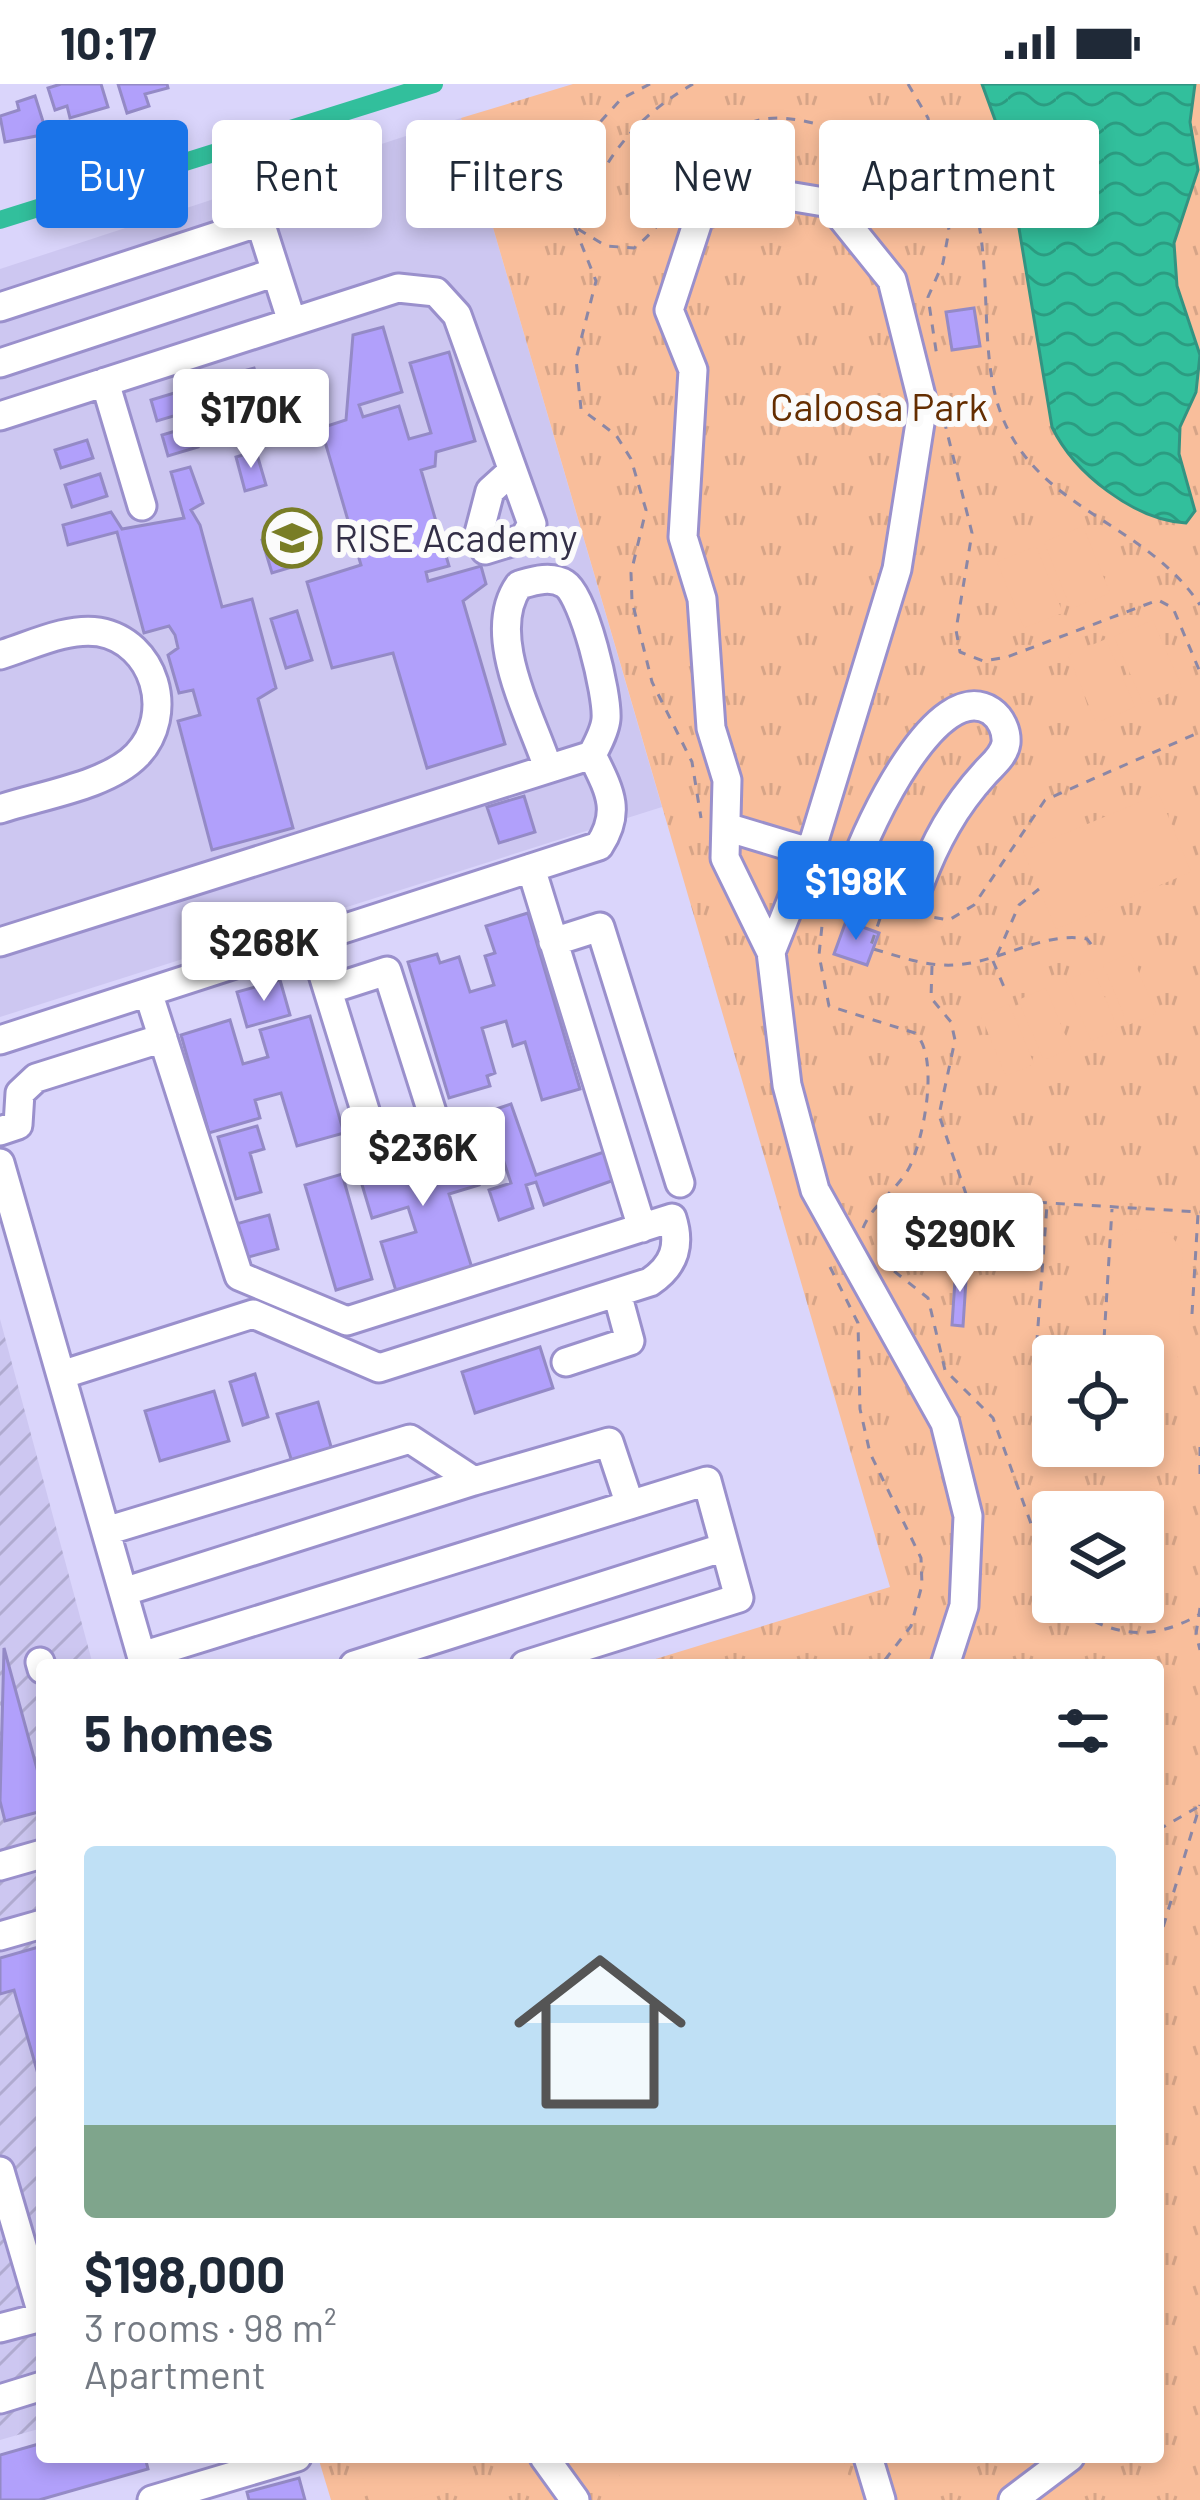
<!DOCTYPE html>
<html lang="en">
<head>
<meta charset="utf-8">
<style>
	:root { --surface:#fff; --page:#f2f2f3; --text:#1f2937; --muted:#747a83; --line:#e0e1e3; --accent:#1a73e8 }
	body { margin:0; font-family:Barlow,sans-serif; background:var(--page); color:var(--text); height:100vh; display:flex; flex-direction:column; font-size:45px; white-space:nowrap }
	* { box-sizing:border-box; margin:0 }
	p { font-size:39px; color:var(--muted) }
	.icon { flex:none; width:66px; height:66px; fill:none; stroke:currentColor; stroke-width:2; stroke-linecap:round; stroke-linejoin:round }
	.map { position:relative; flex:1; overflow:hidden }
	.drawer { position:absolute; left:36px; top:1575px; width:1128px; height:804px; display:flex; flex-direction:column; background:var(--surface); border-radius:12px; box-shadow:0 6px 18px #0003 }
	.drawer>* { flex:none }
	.top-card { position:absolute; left:36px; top:36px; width:1128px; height:108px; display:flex; gap:24px }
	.fabs { position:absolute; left:1032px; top:1251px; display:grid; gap:24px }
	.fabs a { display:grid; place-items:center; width:132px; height:132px; border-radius:12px; background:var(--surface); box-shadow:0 6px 18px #0003; font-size:60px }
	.price { position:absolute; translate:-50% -102px; padding:0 27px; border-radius:12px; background:#fff; color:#222; font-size:39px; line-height:78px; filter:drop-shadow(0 3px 6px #0008) }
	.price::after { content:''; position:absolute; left:50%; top:72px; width:36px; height:27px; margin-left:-18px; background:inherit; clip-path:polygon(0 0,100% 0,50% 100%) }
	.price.selected { background:var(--accent); color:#fff }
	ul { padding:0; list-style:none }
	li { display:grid; align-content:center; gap:24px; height:636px; padding:0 48px }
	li+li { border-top:3px solid var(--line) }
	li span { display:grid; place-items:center; height:372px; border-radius:12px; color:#555 }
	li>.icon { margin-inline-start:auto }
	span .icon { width:216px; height:216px; fill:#fffc; stroke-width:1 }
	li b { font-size:51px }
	h2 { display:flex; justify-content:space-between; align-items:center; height:144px; padding:0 48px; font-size:51px }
	.chip { padding:0 42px; border-radius:12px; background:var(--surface); box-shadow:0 6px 18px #0003; font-size:42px; line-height:108px }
	.chip.selected { background:var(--accent); color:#fff }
	.status { display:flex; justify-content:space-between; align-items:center; height:84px; padding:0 60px; background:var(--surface); direction:ltr }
	.status svg { height:33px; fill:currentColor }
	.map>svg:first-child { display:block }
	.built { fill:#cdc7f1 }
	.industrial { fill:url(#industrial-furrows) }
	.park { fill:url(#park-tufts); fill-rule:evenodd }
	.pitch { fill:#f9be9b }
	.water { fill:url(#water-waves); stroke:#329482; stroke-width:3 }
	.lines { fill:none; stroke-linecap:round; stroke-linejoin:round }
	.canal { stroke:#32bf9c; stroke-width:18 }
	.building { fill:#b1a0fb; stroke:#948ac6; stroke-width:3 }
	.minor-casing { stroke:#9a90cc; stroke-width:33 }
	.path { stroke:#8b87a6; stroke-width:3; stroke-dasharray:9 9; stroke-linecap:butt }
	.minor { stroke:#fff; stroke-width:27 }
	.labels { text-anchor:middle; stroke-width:12; stroke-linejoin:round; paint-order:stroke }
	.park-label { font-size:39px; fill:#642d00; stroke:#fbfbfb }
	.poi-label { font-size:39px; fill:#332f47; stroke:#fbfbfb; text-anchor:start }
</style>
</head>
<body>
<div class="status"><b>10:17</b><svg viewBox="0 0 49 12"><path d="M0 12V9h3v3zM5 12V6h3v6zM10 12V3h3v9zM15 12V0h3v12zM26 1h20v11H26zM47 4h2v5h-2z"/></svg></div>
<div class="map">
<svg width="1200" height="2416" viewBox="0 0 1200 2416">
	<defs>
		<pattern id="industrial-furrows" width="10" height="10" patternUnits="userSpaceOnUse" patternTransform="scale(3)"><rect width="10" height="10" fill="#cdc7f1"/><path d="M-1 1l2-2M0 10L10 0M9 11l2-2" fill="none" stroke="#b0abd0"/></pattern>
		<pattern id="park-tufts" width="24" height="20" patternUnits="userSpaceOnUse" patternTransform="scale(3)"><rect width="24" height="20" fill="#f9be9b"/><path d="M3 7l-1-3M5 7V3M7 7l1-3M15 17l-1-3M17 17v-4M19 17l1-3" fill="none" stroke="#d6a487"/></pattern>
		<pattern id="water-waves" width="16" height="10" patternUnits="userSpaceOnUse" patternTransform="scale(3)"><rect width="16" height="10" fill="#32bf9c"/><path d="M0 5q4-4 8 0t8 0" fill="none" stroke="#2b9c81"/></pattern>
	</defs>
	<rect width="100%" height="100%" fill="#dad5fb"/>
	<!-- built -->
	<path class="built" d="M461,34L662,723L0,933V185Z"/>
	<!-- industrial -->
	<path class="industrial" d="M0,1235L93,1581H42V2344L0,2356Z"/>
	<!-- park -->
	<path class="park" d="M573,0H1200V2416H331L318,2373H1158V1581H636L890,1503L461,34ZM1053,1272H1143V1362H1053ZM1053,1428H1143V1518H1053Z"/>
	<!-- pitch -->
	<path class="pitch" d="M1083,442L1110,509L1071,525L1044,458Z
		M1036,462L1063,529L1024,544L997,478Z
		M1153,536L1182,604L1143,620L1114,552Z
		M1106,555L1135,623L1096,639L1068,571Z
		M1159,710L1191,788L1056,845L1023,767Z
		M1131,869L1156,930L1128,941L1103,881Z
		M1093,885L1118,945L1091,957L1066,896Z
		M1046,904L1071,965L1044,976L1018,916Z
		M1009,920L1034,980L1006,992L981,932Z
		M1134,1145L1169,1149L1183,1167L1177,1280C1171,1298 1160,1301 1143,1300V1272H1106L1112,1167L1119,1152Z
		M357,2373H466L473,2398L407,2416H369Z
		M595,2373H843L855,2416H653Z
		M887,2373H995L964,2390L898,2412Z"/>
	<!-- water -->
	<path class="water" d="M982,0H1195L1190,38L1198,86L1174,159L1177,202L1200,271L1196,308L1180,343L1179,370L1195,427L1186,439C1134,436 1074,389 1052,343L1006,66Z"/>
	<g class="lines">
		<!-- canal -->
		<path class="canal" d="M0,136L434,0"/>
	</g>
	<!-- building -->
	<path class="building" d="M61,0H101L108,23L70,34L67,22L55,26L48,4Z
		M118,0H167L168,4L145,10L149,22L127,29Z
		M35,12L47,50L5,58L0,32L19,26L17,18Z
		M974,224L980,262L952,266L946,228Z
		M383,243L402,308L359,321L363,333L399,322L409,355L431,349L410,279L449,268L475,357L436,368L435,382L421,386L449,482L426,488L428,497L481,482L486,500L463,517L505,660L427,684L393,569L332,584L307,498L361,481L321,344L346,336L353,251Z
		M254,284L260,305L231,313L225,292Z
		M217,296L224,317L157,337L151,316Z
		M265,319L271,340L242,349L236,328Z
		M192,342L198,363L168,372L162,351Z
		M87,356L93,374L61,384L55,366Z
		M256,367L266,401L245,407L236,373Z
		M190,383L203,419L191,426L200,441L222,523L252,515L276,604L258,615L293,744L212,766L178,637L200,631L193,606L179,609L168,571L178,564L175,551L169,542L144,549L117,448L68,461L63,441L111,428L122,445L184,434L171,388Z
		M100,390L107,412L72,423L65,401Z
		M282,450L292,483L272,489L262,456Z
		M297,527L312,576L286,584L271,535Z
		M524,712L535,748L499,759L487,723Z
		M528,829L580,1005L542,1016L525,958L513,962L506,937L482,944L495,989L487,992L490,1002L449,1014L408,878L437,870L440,879L459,873L470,908L494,901L485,872L495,869L486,842Z
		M846,837L879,849L867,881L834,870Z
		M280,896L290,931L247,943L237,908Z
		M310,932L344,1049L297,1062L281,1009L255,1016L260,1034L209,1049L181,951L230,936L243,980L268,973L260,946Z
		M511,1020L536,1091L607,1067L617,1095L544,1121L536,1098L526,1101L533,1124L499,1136L489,1106L511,1099L487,1028Z
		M257,1042L264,1065L250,1069L261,1108L236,1115L218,1053Z
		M464,1052L479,1101L449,1110L472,1184L396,1207L381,1158L416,1148L408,1123L372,1134L357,1084Z
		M342,1090L372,1195L336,1206L305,1101Z
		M269,1131L278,1165L245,1174L236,1140Z
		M956,1181H967L963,1242L952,1241Z
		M540,1263L553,1304L475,1329L462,1288Z
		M255,1290L268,1333L243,1341L230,1298Z
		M214,1307L229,1357L160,1377L145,1327Z
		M318,1318L332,1366L292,1378L277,1330Z
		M4,1564L42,1703V1727L5,1737L0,1717Z
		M42,1862V2004L14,1906L0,1910V1874Z
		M42,2359V2373H145L148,2385L39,2416H0V2371Z
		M299,2394L305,2416H249L247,2408Z"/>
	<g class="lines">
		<!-- minor casing -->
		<g class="minor-casing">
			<path id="minor" d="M0,223L260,138L292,238
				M0,279L276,188
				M105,298L142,422
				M0,332L398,204L436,208L457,231L532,440L524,454L485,466L478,453L490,407L511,388
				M0,571C30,562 67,543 99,548C155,558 176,630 137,671C107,702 41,711 0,725
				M726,743L919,801C935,758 954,723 985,689C993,680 1004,672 1006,659C1007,647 1001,634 991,627C937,592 867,744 855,781
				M531,784L642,1144
				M312,855L376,1062L436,1041L387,887L328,906
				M0,858L592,671
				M553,858L600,843L680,1099
				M771,868L810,770L897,485L923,320L892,196L830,119L776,110L700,131L669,226L693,286L683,453L702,515L711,644L727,696L725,774L771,868L787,1001L815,1106L945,1339L968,1432L964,1522L945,1581
				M0,956L599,762C622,727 609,706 592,671C597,661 605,647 606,635C608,611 584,512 565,500C551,491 533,497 519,501C484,550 531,632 548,684
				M0,1047L18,1041L20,1009L36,994L163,954
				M0,1079L144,1581
				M566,1278L630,1257L617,1209
				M61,1291L253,1230L379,1284L650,1198C674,1182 681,1162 672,1134L347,1237L239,1192L148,908
				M106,1447L410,1355L474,1397L609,1358L630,1421
				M123,1508L474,1397
				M142,1572L707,1397L739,1514L525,1581
				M40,1578L42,1585
				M354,1581L725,1463
				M0,1782L42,1770
				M0,1852L42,1840
				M0,2087L42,2230
				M0,2244L42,2233
				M0,2315L42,2302
				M544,2373L575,2416
				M868,2373L881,2416
				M152,2416L297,2373
				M1013,2416L1070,2373"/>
		</g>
		<!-- path -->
		<path class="path" d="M650,0L621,15L574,67L569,84L571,134L596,197L576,275L581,325L616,351L631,375L646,426L631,489L632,517L652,598L692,678L701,734
			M908,0L928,34L949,146L943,179L928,213L937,273
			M579,144C599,78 634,34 693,0
			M578,145L606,162L634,164C676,132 693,76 738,45C782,16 840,53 884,57C900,58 916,54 931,51C1009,114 971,240 999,324C1033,426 1144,436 1200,521
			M944,336L972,449L956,546L960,568L983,577L1007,573L1158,516L1173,524L1200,588
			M886,817L870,864C902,873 931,885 964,880C1004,875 1047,847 1087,855L1095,865
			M997,871L1019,821L1039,805
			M993,877L1004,903
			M932,882L931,914L951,938L955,956L939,1031L966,1110L956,1189
			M966,1114L1200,1128
			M863,1144C872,1121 897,1106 909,1084C924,1055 940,972 915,949L829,922L819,871L824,822L831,816L949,836L974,821L1045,716L1200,648
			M880,1176L928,1214L945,1286L993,1334L1053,1501
			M830,1183L858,1239L860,1325L870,1369L921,1474L922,1501L911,1542L881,1581
			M1192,1230L1198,1130
			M1103,1272L1112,1125
			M1034,1296L1047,1121
			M1200,1363V1392
			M1064,1518C1109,1553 1151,1559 1200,1530
			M1200,1524L1196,1550L1200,1566
			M1158,1746L1198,1723
			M1158,1860L1200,1721"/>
		<!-- minor -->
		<use href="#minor" class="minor"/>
	</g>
	<!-- icons -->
	<defs>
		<g id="school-ring" transform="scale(3)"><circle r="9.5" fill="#fbfbfb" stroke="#797d26" stroke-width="1.5"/><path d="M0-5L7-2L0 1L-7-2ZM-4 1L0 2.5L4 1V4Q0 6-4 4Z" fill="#797d26"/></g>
	</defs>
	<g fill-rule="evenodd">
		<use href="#school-ring" x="292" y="454"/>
	</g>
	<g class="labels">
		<!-- park labels -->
		<g class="park-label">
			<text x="879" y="337">Caloosa Park</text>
		</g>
		<!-- poi labels -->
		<g class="poi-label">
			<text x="334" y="468">RISE Academy</text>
		</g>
	</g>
</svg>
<div class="fabs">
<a><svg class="icon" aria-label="locate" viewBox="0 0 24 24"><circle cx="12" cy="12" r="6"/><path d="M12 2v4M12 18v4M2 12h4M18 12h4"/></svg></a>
<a><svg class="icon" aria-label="layers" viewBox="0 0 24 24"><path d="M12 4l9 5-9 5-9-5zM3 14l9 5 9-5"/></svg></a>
</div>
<b class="price" style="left:251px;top:387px">$170K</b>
<b class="price selected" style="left:856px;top:859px">$198K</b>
<b class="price" style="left:264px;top:920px">$268K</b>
<b class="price" style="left:423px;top:1125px">$236K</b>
<b class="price" style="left:960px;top:1211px">$290K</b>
<div class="top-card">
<a class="chip selected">Buy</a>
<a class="chip">Rent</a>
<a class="chip">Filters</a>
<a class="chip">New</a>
<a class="chip">Apartment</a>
</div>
<section class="drawer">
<h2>5 homes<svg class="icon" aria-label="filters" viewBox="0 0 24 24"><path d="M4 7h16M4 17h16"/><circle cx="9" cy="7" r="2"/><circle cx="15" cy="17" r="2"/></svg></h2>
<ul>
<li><span style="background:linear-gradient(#bfe0f5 75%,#7fa58c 0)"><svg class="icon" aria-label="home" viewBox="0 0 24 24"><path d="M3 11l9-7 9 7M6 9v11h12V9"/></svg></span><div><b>$198,000</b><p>3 rooms · 98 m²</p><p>Apartment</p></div></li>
</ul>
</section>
</div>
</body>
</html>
